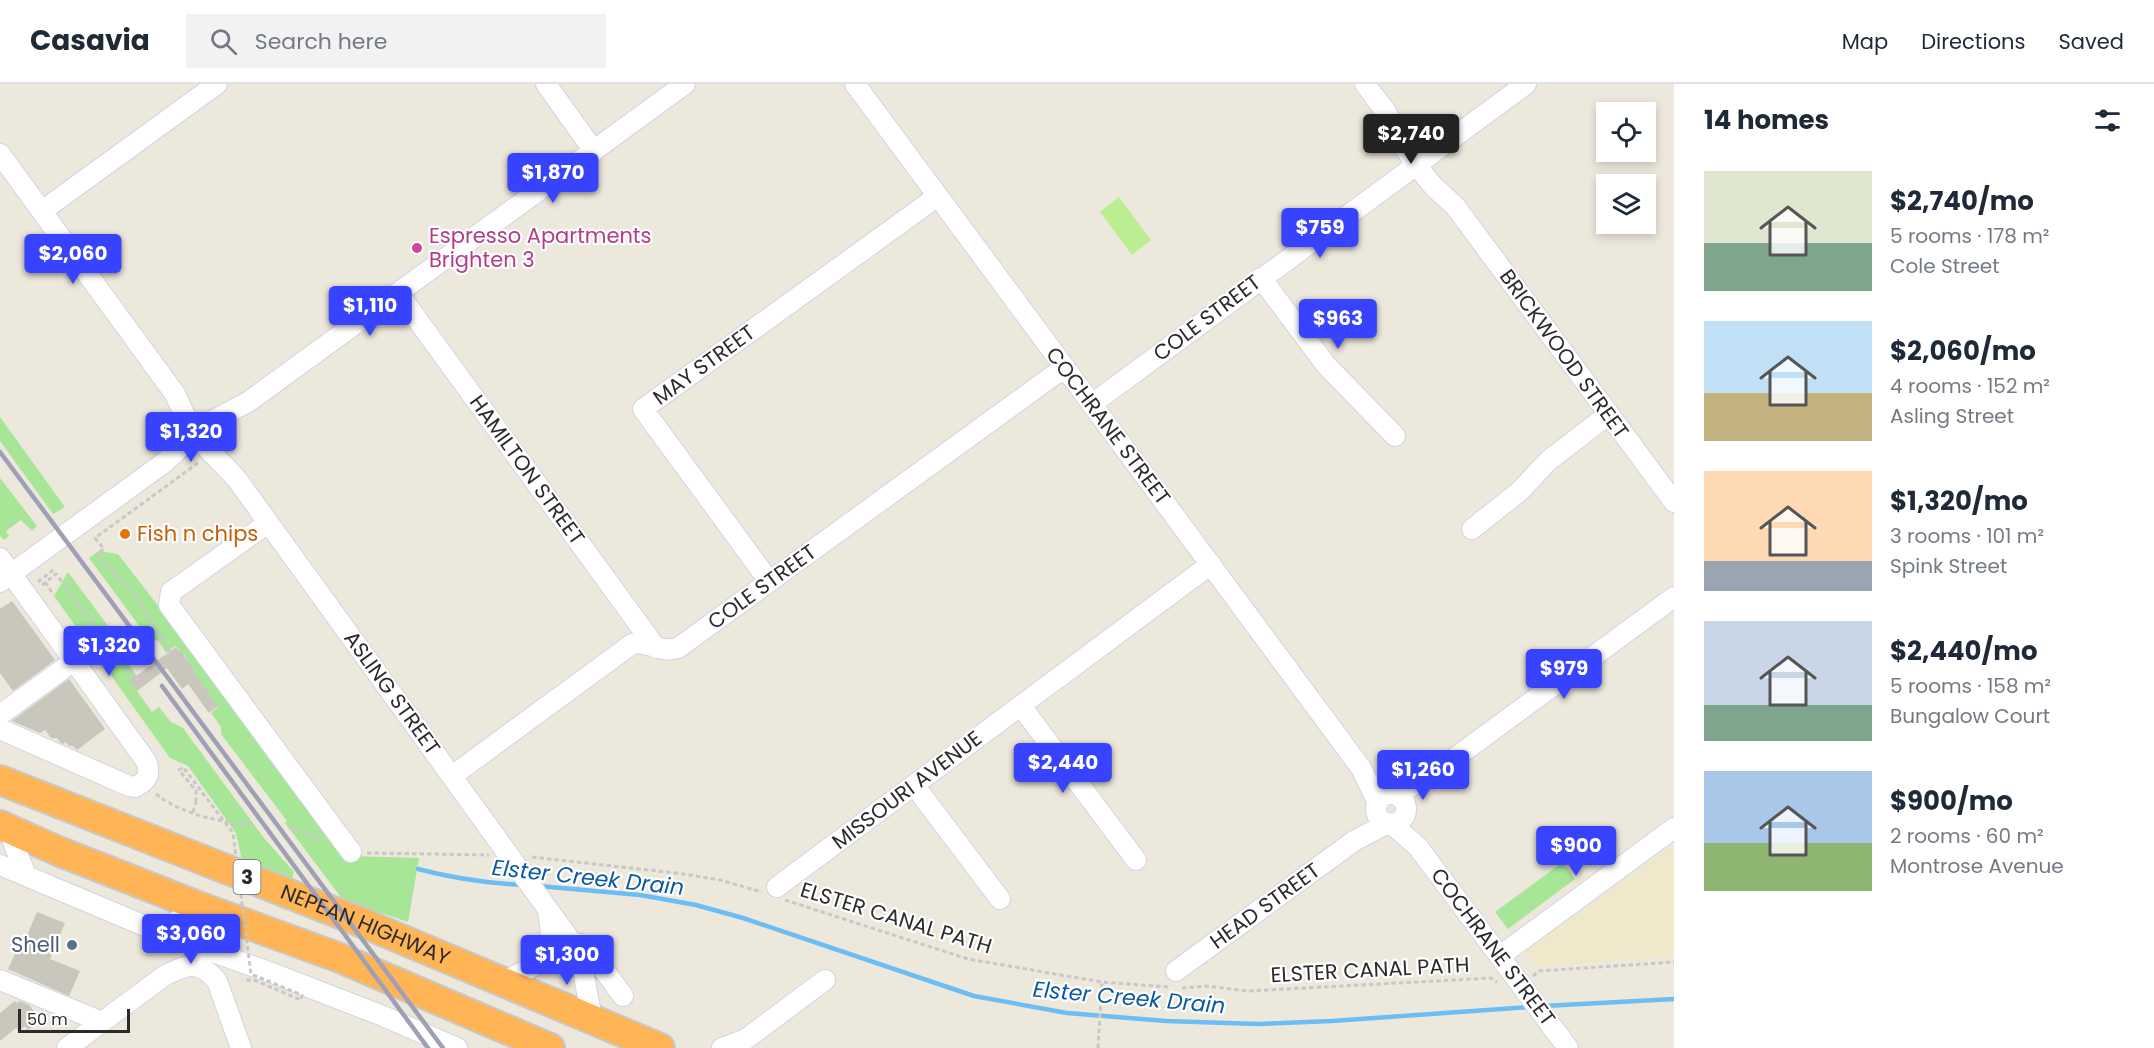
<!DOCTYPE html>
<html lang="en">
<head>
<meta charset="utf-8">
<style>
	:root { --surface:#fff; --page:#f2f2f3; --text:#1f2937; --muted:#747a83; --line:#e0e1e3; --accent:#3843ff }
	body { margin:0; font-family:Poppins,sans-serif; background:var(--page); color:var(--text); height:100vh; display:flex; flex-direction:column; font-size:22px; white-space:nowrap }
	* { box-sizing:border-box; margin:0 }
	p { font-size:20px; color:var(--muted) }
	.icon { flex:none; width:33px; height:33px; fill:none; stroke:currentColor; stroke-width:2; stroke-linecap:round; stroke-linejoin:round }
	.map { position:relative; flex:1; overflow:hidden }
	.drawer { display:flex; flex-direction:column; background:var(--surface); width:480px }
	.drawer>* { flex:none }
	.controls { position:absolute; left:1596px; top:18px; display:grid; gap:12px }
	.controls a { display:grid; place-items:center; width:60px; height:60px; border-radius:0px; background:var(--surface); box-shadow:0 3px 9px #0003; font-size:30px }
	.scale { position:absolute; left:18px; bottom:15px; width:112px; box-sizing:border-box; padding-left:6px; border:3px solid #2b2b2b; border-top:0; font-size:16px; line-height:21px; white-space:nowrap; color:#2b2b2b; -webkit-text-stroke:4px #fff; paint-order:stroke }
	.price { position:absolute; translate:-50% -51px; padding:0 14px; border-radius:6px; background:var(--accent); color:#fff; font-size:20px; line-height:39px; filter:drop-shadow(0 2px 3px #0008) }
	.price::after { content:''; position:absolute; left:50%; top:36px; width:18px; height:14px; margin-left:-9px; background:inherit; clip-path:polygon(0 0,100% 0,50% 100%) }
	.price.on { background:#222; color:#fff }
	ul { padding:0; list-style:none }
	li { display:flex; align-items:center; gap:18px; height:150px; padding:0 30px }
	li span { display:grid; place-items:center; flex:none; width:168px; height:120px; border-radius:0px; color:#555 }
	li>.icon { margin-inline-start:auto }
	span .icon { width:72px; height:72px; fill:#fffc; stroke-width:1 }
	li b { font-size:26px }
	h2 { display:flex; justify-content:space-between; align-items:center; height:72px; padding:0 30px; font-size:26px }
	header { display:flex; align-items:center; gap:36px; box-sizing:border-box; height:84px; padding:0 30px; background:var(--surface); border-bottom:2px solid var(--line) }
	header strong { font-size:28px }
	nav { display:flex; gap:33px; margin-inline-start:auto; font-size:21px }
	.search { width:420px; height:54px; background:var(--page); display:flex; align-items:center; gap:15px; box-sizing:border-box; padding:0 21px; border-radius:0px; color:var(--muted); font-size:22px }
	main { display:flex; flex:1; min-height:0 }
	.map>svg:first-child { display:block }
	.education { fill:#f0e8cb }
	.green { fill:#a7e697 }
	.pitch { fill:#bbee92 }
	.lines { fill:none; stroke-linecap:round; stroke-linejoin:round }
	.stream { stroke:#6bbdf4; stroke-width:4.5 }
	.building { fill:#c9c6bb }
	.minor-casing { stroke:#d2d3e4; stroke-width:22 }
	.highway-casing { stroke:#c8c8c8; stroke-width:32 }
	.path { stroke:#c8c8c8; stroke-width:3; stroke-dasharray:4.5 3; stroke-linecap:butt }
	.minor { stroke:#fff; stroke-width:20 }
	.highway { stroke:#ffb556; stroke-width:28 }
	.rail { stroke:#9f9fb6; stroke-width:4.5 }
	.path-bridge { stroke:#c8c8c8; stroke-width:3; stroke-dasharray:4.5 3; stroke-linecap:butt }
	.hotel-dot { fill:#d1479c; stroke:#fff; stroke-width:2 }
	.food-dot { fill:#e8710a; stroke:#fff; stroke-width:2 }
	.service-dot { fill:#5c6f8a; stroke:#fff; stroke-width:2 }
	.labels { text-anchor:middle; stroke-width:4.5; stroke-linejoin:round; paint-order:stroke }
	.shield { fill:#fff; stroke:#6b6b6b; stroke-width:1.5 }
	.shield-label { font-size:20px; font-weight:bold; fill:#2b2b2b }
	.hotel-label { font-size:21px; fill:#b23c85; stroke:#fff; text-anchor:start }
	.street-label { font-size:21px; fill:#2b2b2b; stroke:#fff }
	.food-label { font-size:21px; fill:#c56008; stroke:#fff; text-anchor:start }
	.service-label { font-size:21px; fill:#4e5e75; stroke:#fff; text-anchor:end }
	.water-label { font-size:22px; font-style:italic; fill:#0859a2; stroke:#fff }
</style>
</head>
<body>
<header>
<strong>Casavia</strong>
<div class="search"><svg class="icon" aria-label="search" viewBox="0 0 24 24"><circle cx="10" cy="10" r="6"/><path d="M15 15l6 6"/></svg>Search here</div>
<nav><a>Map</a><a>Directions</a><a>Saved</a></nav>
</header>
<main>
<div class="map">
<svg width="1674" height="964" viewBox="0 0 1674 964">
	<rect width="100%" height="100%" fill="#ede8dc"/>
	<!-- education -->
	<path class="education" d="M1674,761V872L1537,883L1524,867Z"/>
	<!-- green -->
	<path class="green" d="M0,333L65,423L53,430L0,357Z
		M0,394L37,442L32,447L21,436L6,447L9,452L4,456L0,452Z
		M99,467L118,470L352,772L419,774L408,838L343,816L285,739L287,737L221,650V643L211,629L218,623L194,589L196,587L186,578L188,576L184,571L182,572L179,568L180,566L175,562L166,569L159,558L146,551L89,474Z
		M68,488L126,566L129,581L137,592L130,597L152,628L159,623L171,638L183,644L264,754L294,788L292,795L242,776L236,749L188,682L170,674L54,512Z
		M1563,778L1575,795L1508,845L1495,828Z"/>
	<!-- pitch -->
	<path class="pitch" d="M1119,113L1151,156L1132,171L1100,128Z"/>
	<g class="lines">
		<!-- stream -->
		<path class="stream" d="M418,785C452,794 486,799 522,801
			M539,802L640,811L696,821L743,834L974,912L1067,929L1166,937L1258,940L1332,937L1529,923
			M1544,922L1674,915"/>
	</g>
	<!-- building -->
	<path class="building" d="M12,517L55,576L13,607L0,589V525Z
		M176,563L185,573L196,588L194,589L218,622L209,629L188,600L182,605L167,584L137,607L129,597Z
		M69,595L105,645L77,666L73,662H69L66,658L63,660L60,658L57,654H51L45,646L40,649L12,637Z
		M37,828L65,839L50,875L80,887L69,912L8,885L19,861L22,863Z
		M15,917L17,919L20,917L29,921L41,936L28,946L25,942L19,947L16,944L0,957V929Z"/>
	<g class="lines">
		<!-- minor casing -->
		<g class="minor-casing">
			<path id="minor" d="M546,0L594,67
				M855,0L1361,684L1378,719
				M1365,0L1386,28L1402,60L1416,81L1434,103L1455,122L1674,418
				M0,70L175,310L191,345
				M42,127L217,0
				M1261,194L1326,281L1395,352
				M398,209L656,564
				M1092,320L1526,0
				M210,338L248,318L685,0
				M206,363L236,394L573,860L582,881L592,935
				M268,439L171,508L169,521L351,768
				M1472,445L1520,407L1548,377L1609,330
				M0,474L146,677C151,690 148,697 135,703L129,702L0,645
				M769,497L643,325L938,112
				M0,498L165,378L191,353
				M1021,622L1136,776
				M0,631L74,577
				M452,692L632,560C647,556 662,570 678,564L1065,283
				M914,701L1000,815
				M1376 725a15 15 0 1 1 30 0a15 15 0 1 1-30 0Z
				M1395,711L1433,690L1674,513
				M1392,740L1418,763L1568,964
				M8,744L26,792
				M0,781L176,855L272,889L383,932L457,964
				M777,803L1211,480
				M160,849L198,822
				M570,860H580L587,863L623,912
				M1500,872L1674,744
				M1176,887L1354,757L1388,739
				M0,896L102,938
				M503,898C543,877 557,878 548,827
				M67,964L164,892C186,881 198,875 217,897L241,964
				M722,964L746,955L825,896"/>
		</g>
		<!-- highway casing -->
		<g class="highway-casing">
			<g id="highway">
				<path id="s1" d="M0,696L363,839L660,964"/>
				<path d="M0,741L58,767L198,822L340,874L550,964"/>
			</g>
		</g>
		<!-- path -->
		<path class="path" d="M38,498L53,486
			M45,498L53,510
			M42,501L56,490L136,596L147,587
			M159,578L171,569L133,509L97,470L104,465L95,454L198,379
			M156,710C182,731 221,738 254,741
			M193,728L196,718
			M289,743L321,755
			M367,769L489,771
			M532,773L684,790L720,796L762,808
			M785,816L968,875L1102,898L1169,903
			M1533,892L1539,887L1674,878
			M1182,904L1206,902L1248,907L1491,894L1497,898
			M1098,964L1102,898"/>
		<!-- minor -->
		<use href="#minor" class="minor"/>
		<!-- highway -->
		<use href="#highway" class="highway"/>
		<!-- rail -->
		<path class="rail" d="M0,368L443,964
			M162,602L428,964"/>
		<!-- path-bridge -->
		<path class="path-bridge" d="M196,718V707L179,686L183,683L233,749L251,890L302,911L301,916L254,896H243"/>
	</g>
	<!-- markers -->
	<circle class="hotel-dot" cx="417" cy="164" r="6"/>
	<circle class="food-dot" cx="125" cy="450" r="6"/>
	<circle class="service-dot" cx="72" cy="861" r="6"/>
	<g class="labels">
		<!-- shield labels -->
		<rect class="shield" x="233.5" y="776" width="27" height="34" rx="4.5"/>
		<g class="shield-label">
			<text x="247" y="800">3</text>
		</g>
		<!-- hotel labels -->
		<g class="hotel-label">
			<text x="429" y="159">Espresso Apartments<tspan x="429" dy="24">Brighten 3</tspan></text>
		</g>
		<!-- street labels -->
		<g class="street-label">
			<text transform="translate(1207 234) rotate(-37)" y="7">COLE STREET</text>
			<text transform="translate(1564 270) rotate(54)" y="7">BRICKWOOD STREET</text>
			<text transform="translate(704 281) rotate(-36)" y="7">MAY STREET</text>
			<text transform="translate(1108 342) rotate(53)" y="7">COCHRANE STREET</text>
			<text transform="translate(527 386) rotate(54)" y="7">HAMILTON STREET</text>
			<text transform="translate(762 503) rotate(-36)" y="7">COLE STREET</text>
			<text transform="translate(392 609) rotate(54)" y="7">ASLING STREET</text>
			<text transform="translate(907 706) rotate(-37)" y="7">MISSOURI AVENUE</text>
			<text transform="translate(1265 822) rotate(-36)" y="7">HEAD STREET</text>
			<text transform="translate(896 834) rotate(17)" y="7">ELSTER CANAL PATH</text>
			<text dy="7" stroke="none"><textPath href="#s1" startOffset="393">NEPEAN HIGHWAY</textPath></text>
			<text transform="translate(1493 863) rotate(53)" y="7">COCHRANE STREET</text>
			<text transform="translate(1370 886) rotate(-3)" y="7">ELSTER CANAL PATH</text>
		</g>
		<!-- food labels -->
		<g class="food-label">
			<text x="137" y="457">Fish n chips</text>
		</g>
		<!-- service labels -->
		<g class="service-label">
			<text x="60" y="868">Shell</text>
		</g>
		<!-- water labels -->
		<g class="water-label">
			<text transform="translate(588 793) rotate(6)" y="8">Elster Creek Drain</text>
			<text transform="translate(1129 913) rotate(5)" y="8">Elster Creek Drain</text>
		</g>
	</g>
</svg>
<div class="controls">
<a><svg class="icon" aria-label="locate" viewBox="0 0 24 24"><circle cx="12" cy="12" r="6"/><path d="M12 2v4M12 18v4M2 12h4M18 12h4"/></svg></a>
<a><svg class="icon" aria-label="layers" viewBox="0 0 24 24"><path d="M12 4l9 5-9 5-9-5zM3 14l9 5 9-5"/></svg></a>
</div>
<div class="scale">50 m</div>
<b class="price on" style="left:1411px;top:81px">$2,740</b>
<b class="price" style="left:553px;top:120px">$1,870</b>
<b class="price" style="left:1320px;top:175px">$759</b>
<b class="price" style="left:73px;top:201px">$2,060</b>
<b class="price" style="left:370px;top:253px">$1,110</b>
<b class="price" style="left:1338px;top:266px">$963</b>
<b class="price" style="left:191px;top:379px">$1,320</b>
<b class="price" style="left:109px;top:593px">$1,320</b>
<b class="price" style="left:1564px;top:616px">$979</b>
<b class="price" style="left:1063px;top:710px">$2,440</b>
<b class="price" style="left:1423px;top:717px">$1,260</b>
<b class="price" style="left:1576px;top:793px">$900</b>
<b class="price" style="left:191px;top:881px">$3,060</b>
<b class="price" style="left:567px;top:902px">$1,300</b>
</div>
<section class="drawer">
<h2>14 homes<svg class="icon" aria-label="filters" viewBox="0 0 24 24"><path d="M4 7h16M4 17h16"/><circle cx="9" cy="7" r="2"/><circle cx="15" cy="17" r="2"/></svg></h2>
<ul>
<li><span style="background:linear-gradient(#dfe7d0 60%,#7fa58c 0)"><svg class="icon" aria-label="home" viewBox="0 0 24 24"><path d="M3 11l9-7 9 7M6 9v11h12V9"/></svg></span><div><b>$2,740/mo</b><p>5 rooms · 178 m²</p><p>Cole Street</p></div></li>
<li><span style="background:linear-gradient(#bfe0f5 60%,#c2b280 0)"><svg class="icon" aria-label="home" viewBox="0 0 24 24"><path d="M3 11l9-7 9 7M6 9v11h12V9"/></svg></span><div><b>$2,060/mo</b><p>4 rooms · 152 m²</p><p>Asling Street</p></div></li>
<li><span style="background:linear-gradient(#ffd9b3 75%,#9aa5b1 0)"><svg class="icon" aria-label="home" viewBox="0 0 24 24"><path d="M3 11l9-7 9 7M6 9v11h12V9"/></svg></span><div><b>$1,320/mo</b><p>3 rooms · 101 m²</p><p>Spink Street</p></div></li>
<li><span style="background:linear-gradient(#c9d6e8 70%,#7fa58c 0)"><svg class="icon" aria-label="home" viewBox="0 0 24 24"><path d="M3 11l9-7 9 7M6 9v11h12V9"/></svg></span><div><b>$2,440/mo</b><p>5 rooms · 158 m²</p><p>Bungalow Court</p></div></li>
<li><span style="background:linear-gradient(#a9c7e8 60%,#8fb573 0)"><svg class="icon" aria-label="home" viewBox="0 0 24 24"><path d="M3 11l9-7 9 7M6 9v11h12V9"/></svg></span><div><b>$900/mo</b><p>2 rooms · 60 m²</p><p>Montrose Avenue</p></div></li>
</ul>
</section>
</main>
</body>
</html>
